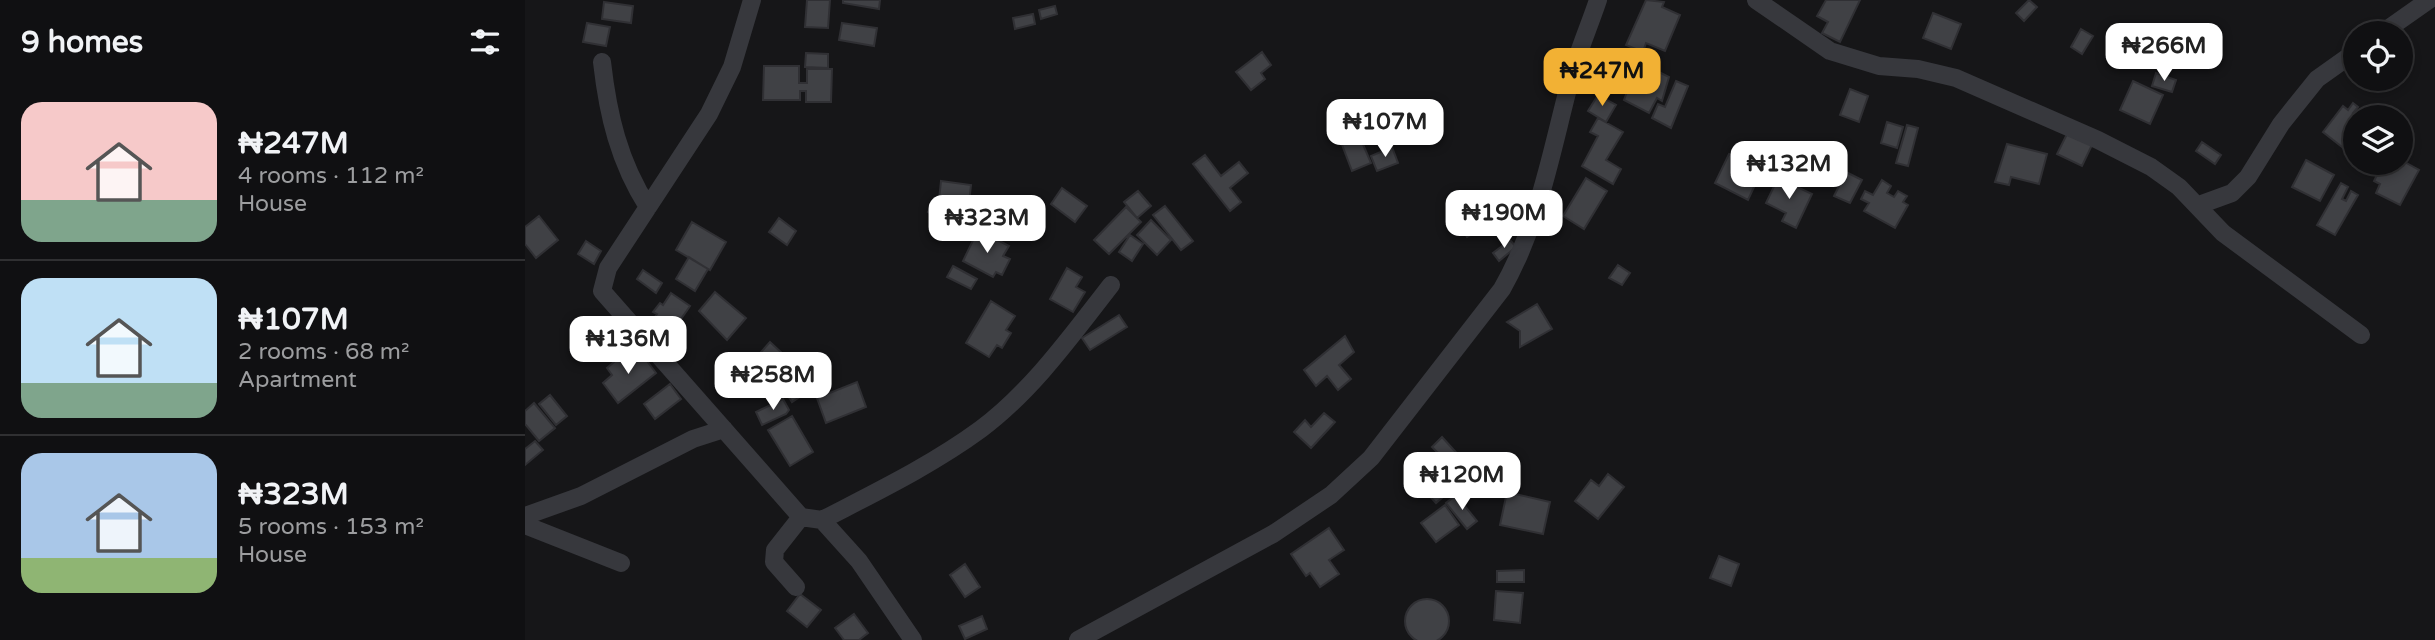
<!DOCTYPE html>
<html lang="en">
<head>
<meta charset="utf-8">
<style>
	:root { --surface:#101012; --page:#19191b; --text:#f1f3f6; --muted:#9c9d9f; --line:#303032; --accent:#f2b134 }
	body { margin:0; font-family:"Varela Round",sans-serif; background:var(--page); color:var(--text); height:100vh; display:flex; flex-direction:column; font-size:26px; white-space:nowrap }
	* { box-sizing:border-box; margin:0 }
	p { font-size:23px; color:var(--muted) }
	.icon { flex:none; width:38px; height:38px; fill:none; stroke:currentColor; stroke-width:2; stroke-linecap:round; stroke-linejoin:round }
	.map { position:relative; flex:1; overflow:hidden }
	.details { display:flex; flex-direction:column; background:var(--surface); width:525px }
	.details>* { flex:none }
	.fabs { position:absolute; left:1818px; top:21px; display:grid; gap:14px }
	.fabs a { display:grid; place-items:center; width:70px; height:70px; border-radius:50%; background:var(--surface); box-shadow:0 4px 10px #0003,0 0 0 2px var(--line); font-size:35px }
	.price { position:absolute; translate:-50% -60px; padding:0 16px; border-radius:14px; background:#fff; color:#222; font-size:23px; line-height:46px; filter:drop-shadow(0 2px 4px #0008) }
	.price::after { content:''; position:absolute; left:50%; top:42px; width:21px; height:16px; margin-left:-10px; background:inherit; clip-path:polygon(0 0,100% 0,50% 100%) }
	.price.on { background:var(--accent); color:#111 }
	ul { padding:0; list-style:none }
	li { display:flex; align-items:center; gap:21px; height:175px; padding:0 21px }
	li+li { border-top:2px solid var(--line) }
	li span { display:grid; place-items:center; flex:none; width:196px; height:140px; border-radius:21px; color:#555 }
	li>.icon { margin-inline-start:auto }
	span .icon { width:84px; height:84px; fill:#fffc; stroke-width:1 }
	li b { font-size:30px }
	h2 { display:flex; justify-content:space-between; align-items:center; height:84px; padding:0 21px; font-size:30px }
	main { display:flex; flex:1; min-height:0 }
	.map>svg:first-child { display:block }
	.building { fill:#404145; stroke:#303034; stroke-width:2 }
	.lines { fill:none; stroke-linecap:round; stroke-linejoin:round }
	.minor { stroke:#37383d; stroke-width:18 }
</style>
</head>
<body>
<main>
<section class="details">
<h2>9 homes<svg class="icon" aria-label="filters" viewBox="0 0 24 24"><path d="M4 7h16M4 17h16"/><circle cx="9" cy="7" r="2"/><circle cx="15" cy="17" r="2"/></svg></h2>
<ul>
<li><span style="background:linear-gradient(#f6c9c9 70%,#7fa58c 0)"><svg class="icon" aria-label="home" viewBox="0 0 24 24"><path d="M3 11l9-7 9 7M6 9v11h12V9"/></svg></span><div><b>₦247M</b><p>4 rooms · 112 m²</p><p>House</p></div></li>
<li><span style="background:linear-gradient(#bfe0f5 75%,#7fa58c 0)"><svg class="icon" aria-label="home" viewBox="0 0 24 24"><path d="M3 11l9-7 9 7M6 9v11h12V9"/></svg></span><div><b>₦107M</b><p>2 rooms · 68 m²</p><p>Apartment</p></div></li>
<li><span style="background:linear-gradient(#a9c7e8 75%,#8fb573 0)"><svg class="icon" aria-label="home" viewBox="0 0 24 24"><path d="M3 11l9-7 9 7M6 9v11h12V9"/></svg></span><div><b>₦323M</b><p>5 rooms · 153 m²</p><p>House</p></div></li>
</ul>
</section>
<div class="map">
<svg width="1910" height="640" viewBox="0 0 1910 640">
	<rect width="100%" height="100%" fill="#161618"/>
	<!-- building -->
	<path class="building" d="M282,0H305L303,28L280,27Z
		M318,0H355L354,9L318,3Z
		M1121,0L1139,2L1137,7L1155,15L1140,51L1121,43L1118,52L1101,45Z
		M1301,0H1335L1315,42L1297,33L1303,22L1292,16Z
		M1504,0L1512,7L1499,21L1491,13Z
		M79,2L108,6L106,23L77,19Z
		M530,6L532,14L516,19L514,10Z
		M1408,13L1436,24L1426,49L1398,38Z
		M508,14L510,24L490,29L488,18Z
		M62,23L85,27L81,46L58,42Z
		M317,23L352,28L349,46L314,40Z
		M1556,29L1568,36L1557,54L1546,47Z
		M737,52L746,65L736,73L740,79L726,90L711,72Z
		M281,53L303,54V68L280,67Z
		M1118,64L1144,77L1137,101L1132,98L1124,113L1099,100L1110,70L1113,72Z
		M239,66H274V83H282V69H307L306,102H281V91H275V100H238Z
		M1631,73L1651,80L1647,92L1627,86Z
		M1151,81L1163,86L1146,128L1127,118L1133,104L1140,107Z
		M1608,81L1638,95L1625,124L1595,110Z
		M1325,89L1343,96L1334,122L1315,115Z
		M1073,95L1091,105L1081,122L1063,111Z
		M1828,103L1833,107L1828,113L1834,117H1830V148L1826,154L1798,132L1818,106L1823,110Z
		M1073,118L1098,132L1081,160L1096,169L1088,184L1057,166L1073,136L1065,132Z
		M1362,122L1378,127L1372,148L1356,143Z
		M1382,125L1393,128L1383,166L1371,163Z
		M1542,134L1567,145L1557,166L1532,154Z
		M834,135L846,163L827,171L816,142Z
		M1677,142L1696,155L1690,164L1671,151Z
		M1482,144L1522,154L1514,184L1486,177L1484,185L1470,182Z
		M867,147L873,163L852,171L846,156Z
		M1204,154L1237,170L1223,200L1190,183Z
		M680,155L696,176L714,162L723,173L705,188L716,202L705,211L668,164Z
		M1781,160L1809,175L1795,201L1767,187Z
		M1876,160L1894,170L1875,205L1851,193L1855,184L1849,181L1856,167L1862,171L1866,163Z
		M1321,172L1337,180L1325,203L1309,196Z
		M1061,178L1082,191L1059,229L1038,216Z
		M1253,178L1287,194L1271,228L1257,221L1261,213L1241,203Z
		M1357,180L1366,186L1362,193L1369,197L1373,191L1382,196L1378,202L1383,205L1370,228L1339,211L1344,203L1336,199L1340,191L1348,195Z
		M416,181L446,185L444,203L414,200Z
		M1816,183L1823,187L1817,199L1821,201L1826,191L1833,195L1810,235L1792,225Z
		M537,188L562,206L550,222L526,204Z
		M613,191L626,206L612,218L599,202Z
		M411,200L418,204L411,217L403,212Z
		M640,206L668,241L656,250L628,215Z
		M601,207L616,222L584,254L569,240Z
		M952,211L961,226L942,237L933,222Z
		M14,216L33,240L11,258L0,244V227Z
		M254,218L271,231L262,245L244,232Z
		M626,220L646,240L632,255L612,235Z
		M167,222L201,242L185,270L151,250Z
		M453,230L484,246L478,256L485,259L477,275L471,272L468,277L438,261Z
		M605,235L618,244L607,261L594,252Z
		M985,240L991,247L974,261L968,253Z
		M61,241L76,251L69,264L53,254Z
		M164,257L183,269L170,291L151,279Z
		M1093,265L1105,273L1097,285L1084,278Z
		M428,266L452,279L446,289L422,277Z
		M542,268L557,277L551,287L560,292L548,312L525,299Z
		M118,270L137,283L131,293L112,279Z
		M190,292L221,318L202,340L174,311Z
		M146,293L165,306L140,342L121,329L132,314L128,312L135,303L138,305Z
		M466,301L490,316L481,330L486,333L477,348L472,345L464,357L441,343Z
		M1012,304L1027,329L995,347V331L982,322Z
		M594,315L602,327L565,350L557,338Z
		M820,336L829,352L814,365L826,379L813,390L802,376L791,386L779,370Z
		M245,342L259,355L244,371L230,359Z
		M116,353L131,373L93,403L78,383L87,375L82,368L96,356L102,364Z
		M266,369L282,392L267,402L252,379Z
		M332,382L341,407L301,423L292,398Z
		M145,384L156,399L130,419L119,404Z
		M25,395L42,416L31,425L14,404Z
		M258,399L264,410L261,414L237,425L231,412Z
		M9,403L30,428L14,441L0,424V411Z
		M799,413L810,422L786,448L769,432L780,420L786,427Z
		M267,416L288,452L265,466L243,430Z
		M917,437L937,459L925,469L922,465L911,475L925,491L911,503L882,471L895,458L899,463L912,452L907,447Z
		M10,441L18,450L0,465V449Z
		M1083,474L1099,487L1073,519L1050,501L1066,480L1074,486Z
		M982,492L1025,502L1018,534L975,525Z
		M931,495L952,521L942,529L921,503Z
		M920,505L934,525L911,542L896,523Z
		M804,528L819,550L804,560L814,574L795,587L785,573L781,576L766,554Z
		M1194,556L1214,564L1206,586L1185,578Z
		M440,564L455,587L440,597L425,575Z
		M999,570V582H972V571Z
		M971,591L998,593L995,623L969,620Z
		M275,594L296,610L282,627L262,611Z
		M880 621a22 22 0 1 1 44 0a22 22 0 1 1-44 0Z
		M329,614L343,633L334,640H319L310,628Z
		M457,616L462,629L440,639L434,626Z"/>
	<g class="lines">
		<!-- minor -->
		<path class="minor" d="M227,0L207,67L184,114L83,268L77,291L276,517L297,520L334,561L388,640
			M1231,0L1305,51L1354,66L1393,69L1431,78L1573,140L1626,167L1654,187L1698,233L1836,335
			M1857,33L1904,0
			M77,62C83,115 94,162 123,207
			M1674,205L1707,193L1723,177L1756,124L1792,79L1830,52
			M0,516L56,496L168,439L199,429
			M297,520C351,492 407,465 456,429C507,391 547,335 586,285
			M0,525L96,563
			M271,587L249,562L250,550L276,517
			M553,640L748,534L806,495L846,458L977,289C1014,224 1026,153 1045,81C1052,54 1064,27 1073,0"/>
	</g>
</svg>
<div class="fabs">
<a><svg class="icon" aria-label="locate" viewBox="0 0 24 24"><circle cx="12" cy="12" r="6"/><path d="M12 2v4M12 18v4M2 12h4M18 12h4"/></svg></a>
<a><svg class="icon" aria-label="layers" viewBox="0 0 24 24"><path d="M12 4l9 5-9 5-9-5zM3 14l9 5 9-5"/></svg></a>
</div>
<b class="price" style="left:1639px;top:83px">₦266M</b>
<b class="price on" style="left:1077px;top:108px">₦247M</b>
<b class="price" style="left:860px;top:159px">₦107M</b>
<b class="price" style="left:1264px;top:201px">₦132M</b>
<b class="price" style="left:979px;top:250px">₦190M</b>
<b class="price" style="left:462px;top:255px">₦323M</b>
<b class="price" style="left:103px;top:376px">₦136M</b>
<b class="price" style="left:248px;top:412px">₦258M</b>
<b class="price" style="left:937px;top:512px">₦120M</b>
</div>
</main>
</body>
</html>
